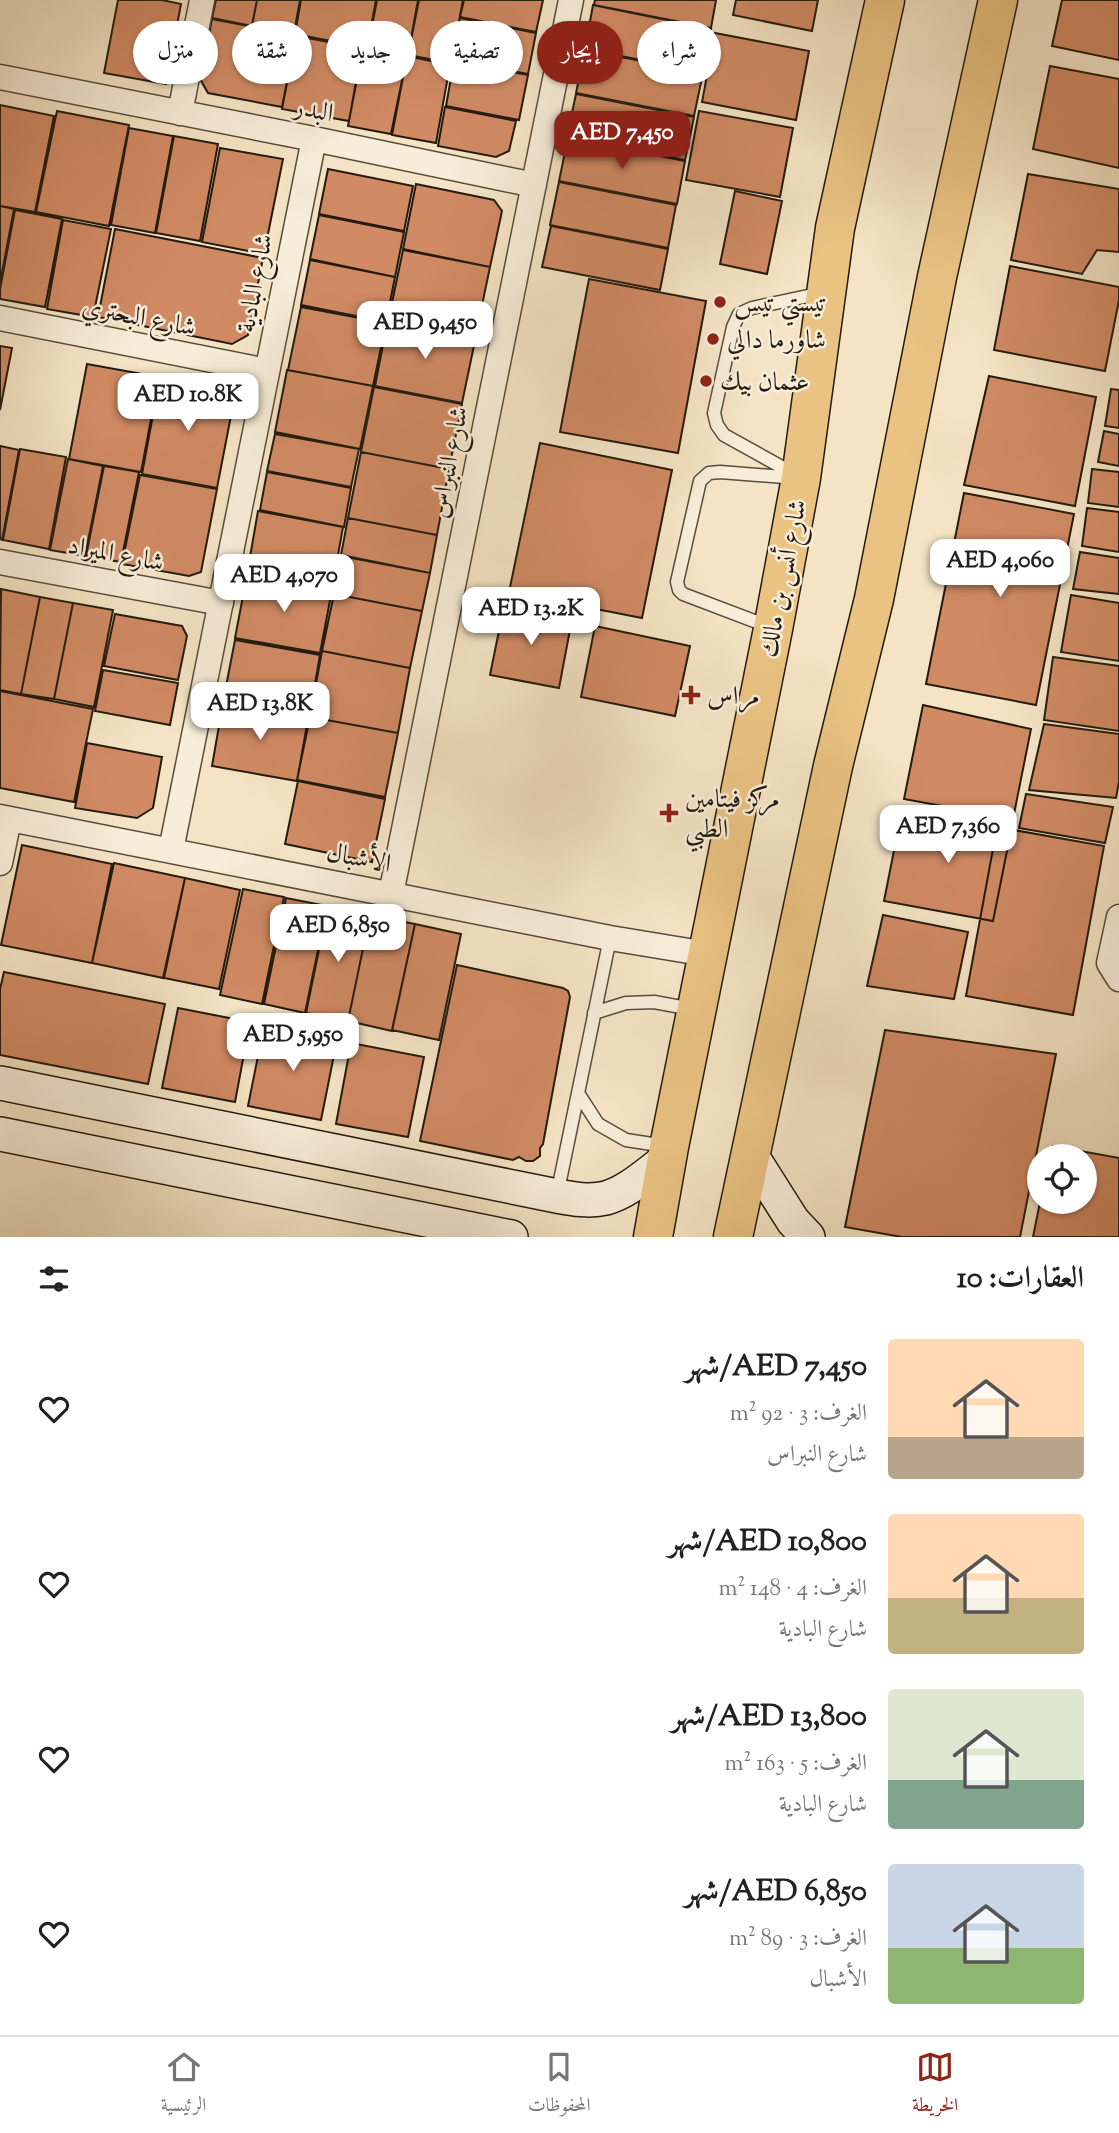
<!DOCTYPE html>
<html lang="ar">
<head>
<meta charset="utf-8">
<style>
	:root { --surface:#fff; --page:#f2f2f2; --text:#222; --muted:#767676; --line:#e0e0e0; --accent:#8f2418 }
	body { margin:0; font-family:"Sorts Mill Goudy",Amiri,serif; background:var(--page); color:var(--text); direction:rtl; height:100vh; display:flex; flex-direction:column; font-size:26px; white-space:nowrap }
	* { box-sizing:border-box; margin:0 }
	p { font-size:23px; color:var(--muted) }
	.icon { flex:none; width:38px; height:38px; fill:none; stroke:currentColor; stroke-width:2; stroke-linecap:round; stroke-linejoin:round }
	.map { position:relative; height:1237px; overflow:hidden; direction:ltr }
	.panel { display:flex; flex-direction:column; background:var(--surface); flex:1 }
	.panel>* { flex:none }
	.banner { position:absolute; left:21px; top:21px; width:700px; height:63px; direction:rtl; display:flex; gap:14px }
	.buttons { position:absolute; left:1027px; top:1144px; display:grid; gap:14px }
	.buttons a { display:grid; place-items:center; width:70px; height:70px; border-radius:50%; background:var(--surface); box-shadow:0 2px 5px #0004; font-size:35px }
	.price { position:absolute; translate:-50% -60px; padding:0 16px; border-radius:14px; background:#fff; color:#222; font-size:23px; line-height:46px; filter:drop-shadow(0 2px 4px #0008) }
	.price::after { content:''; position:absolute; left:50%; top:42px; width:21px; height:16px; margin-left:-10px; background:inherit; clip-path:polygon(0 0,100% 0,50% 100%) }
	.price.selected { background:var(--accent); color:#fff }
	ul { padding:0; list-style:none }
	li { display:flex; align-items:center; gap:21px; height:175px; padding:0 35px }
	li span { display:grid; place-items:center; flex:none; width:196px; height:140px; border-radius:7px; color:#555 }
	li>.icon { margin-inline-start:auto }
	span .icon { width:84px; height:84px; fill:#fffc; stroke-width:1 }
	li b { font-size:30px }
	h2 { display:flex; justify-content:space-between; align-items:center; height:84px; padding:0 35px; font-size:30px }
	.chip { padding:0 24px; border-radius:32px; background:var(--surface); box-shadow:0 2px 5px #0004; font-size:24px; line-height:63px }
	.chip.selected { background:var(--accent); color:#fff }
	.tabs { display:flex; justify-content:space-around; align-items:center; height:98px; border-top:2px solid var(--line); background:var(--surface); font-size:19px; color:var(--muted) }
	.tabs a { display:grid; justify-items:center; gap:4px }
	.tabs .selected { color:var(--accent) }
	.map>svg:first-child { display:block }
	.building { fill:#d08a64; stroke:#241b0e; stroke-width:2 }
	.lines { fill:none; stroke-linecap:round; stroke-linejoin:round }
	.lane-casing { stroke:#584d3c; stroke-width:15 }
	.street-casing { stroke:#584d3c; stroke-width:27 }
	.secondary-casing { stroke:#241b0e; stroke-width:36 }
	.primary-casing { stroke:#241b0e; stroke-width:41 }
	.lane { stroke:#f8edd9; stroke-width:12 }
	.street { stroke:#f8edd9; stroke-width:24 }
	.secondary { stroke:#f8edd9; stroke-width:33 }
	.primary { stroke:#eac282; stroke-width:38 }
	.poi-dot { fill:#8f2418; stroke:#f8edd9; stroke-width:2.5 }
	.labels { text-anchor:middle; stroke-width:5; stroke-linejoin:round; paint-order:stroke }
	.street-label { font-size:26px; fill:#241b0e; stroke:#f8edd9 }
	.poi-label { font-size:26px; fill:#241b0e; stroke:#f8edd9; text-anchor:start }
</style>
</head>
<body>
<div class="map">
<svg width="1119" height="1237" viewBox="0 0 1119 1237">
	<rect width="100%" height="100%" fill="#f4e4c5"/>
	<filter id="stains"><feTurbulence type="fractalNoise" baseFrequency=".00286" numOctaves="4"/><feColorMatrix values="0 0 0 0 .2 0 0 0 0 .09 0 0 0 0 .02 0 0 0 .5 -.17"/></filter>
	<radialGradient id="worn" r=".72"><stop offset=".6" stop-color="#630" stop-opacity="0"/><stop offset="1" stop-color="#630" stop-opacity=".3"/></radialGradient>
	<!-- building -->
	<path class="building" d="M118,0H162L181,4L166,84L104,73Z
		M216,0H257L252,26L212,18Z
		M257,0H300L294,33L252,25Z
		M301,0H376L367,48L295,34Z
		M377,0H418L408,55L368,47Z
		M419,0H463L451,63L408,55Z
		M464,0H543L536,32L460,17Z
		M595,0H716L711,28L594,5Z
		M736,0H818L812,31L733,15Z
		M1062,0H1119V60L1052,46Z
		M593,5L711,29L702,72L585,49Z
		M460,18L536,33L528,74L452,60Z
		M212,19L296,35L282,107L208,93L200,79Z
		M715,33L809,51L796,120L702,102Z
		M296,36L362,48L349,121L282,109Z
		M363,48L407,56L391,134L348,126Z
		M585,50L703,73L694,116L576,93Z
		M407,56L450,65L436,143L392,135Z
		M454,61L528,75L519,120L446,106Z
		M1050,66L1119,79V168L1033,149Z
		M576,94L694,117L685,160L567,137Z
		M0,105L54,116L35,212L0,206Z
		M445,107L516,121L509,151L496,157L438,146Z
		M57,111L129,125L109,226L36,212Z
		M699,111L793,128L780,197L686,180Z
		M129,128L173,136L155,233L111,225Z
		M174,136L218,144L200,241L156,233Z
		M568,138L685,161L677,204L559,181Z
		M220,148L283,159L264,254L202,242Z
		M328,169L413,186L404,231L319,214Z
		M1028,174L1119,189V252L1097,250L1082,274L1011,260Z
		M559,182L676,205L668,248L550,225Z
		M416,184L494,200L502,211L490,267L403,249Z
		M735,191L782,201L767,274L720,264Z
		M0,206L14,209L0,283Z
		M15,210L62,219L45,307L0,299V289Z
		M319,215L404,232L395,277L310,259Z
		M63,220L111,229L93,317L47,309Z
		M551,226L668,249L660,290L542,267Z
		M115,229L263,258L248,335L232,344L98,317Z
		M403,250L490,267L476,334L389,317Z
		M310,260L395,277L386,322L301,305Z
		M1010,266L1119,287V300L1105,371L994,350Z
		M589,279L706,301L678,453L560,432Z
		M301,307L386,323L373,386L288,370Z
		M388,319L476,336L462,403L375,386Z
		M0,346L12,348L0,410Z
		M87,364L159,377L141,472L69,459Z
		M287,370L373,386L360,449L275,432Z
		M989,376L1096,397L1075,506L964,485Z
		M160,377L224,389L234,400L217,488L142,474Z
		M374,387L462,404L449,469L361,452Z
		M1111,389L1119,390V428L1105,426Z
		M1104,431L1119,434V466L1098,462Z
		M275,434L359,449L351,487L267,471Z
		M540,443L672,470L642,618L509,592Z
		M0,446L19,450L2,540L0,539Z
		M20,449L66,457L49,549L3,540Z
		M361,452L449,469L437,535L348,518Z
		M68,459L103,466L85,556L50,550Z
		M104,466L139,472L121,562L86,556Z
		M1092,469L1119,472V507L1088,503Z
		M267,472L351,488L344,527L260,510Z
		M140,475L217,489L201,572L189,576L122,564Z
		M964,493L1074,514L1036,705L926,684Z
		M1087,508L1119,512V552L1082,546Z
		M258,511L343,527L332,589L247,574Z
		M348,518L437,535L430,573L341,555Z
		M1080,552L1119,558V594L1073,589Z
		M341,556L430,573L422,611L334,594Z
		M247,575L332,590L320,653L235,638Z
		M1,589L40,597L21,694L0,690Z
		M334,594L422,611L410,668L322,651Z
		M1071,595L1119,603V661L1061,652Z
		M40,597L73,603L54,699L21,694Z
		M73,603L113,610L94,707L54,699Z
		M504,606L572,619L559,688L490,675Z
		M115,614L182,626L187,636L178,680L104,666Z
		M595,626L690,646L675,716L581,697Z
		M235,640L320,655L309,718L223,702Z
		M322,651L410,668L398,733L310,717Z
		M1053,657L1119,666V731L1044,720Z
		M103,670L178,683L170,725L95,711Z
		M0,691L93,709L74,802L0,788Z
		M223,703L308,719L297,781L212,766Z
		M923,705L1031,729L1013,819L904,799Z
		M310,717L398,733L385,797L297,780Z
		M1044,724L1119,734V782L1116,798L1029,790Z
		M87,743L162,757L153,808L137,818L75,808Z
		M298,781L385,799L372,862L285,844Z
		M1026,794L1113,807L1105,843L1019,828Z
		M902,810L997,827L1011,831L993,921L884,901Z
		M997,827L1104,846L1073,1015L966,996Z
		M22,845L112,864L92,963L1,945Z
		M114,863L185,878L163,978L92,963Z
		M185,878L240,890L219,989L164,978Z
		M243,889L284,897L262,1004L220,995Z
		M286,898L327,906L305,1013L264,1004Z
		M328,906L370,915L348,1021L306,1013Z
		M370,915L415,924L392,1031L348,1021Z
		M883,915L968,932L954,999L867,986Z
		M415,924L461,934L439,1040L392,1030Z
		M457,965L563,988L568,991L570,997L543,1144L540,1148V1156L533,1161H526L519,1157L513,1160L420,1141Z
		M4,972L165,1004L148,1084L0,1055V989Z
		M178,1008L250,1022L235,1102L162,1088Z
		M264,1026L337,1040L321,1120L248,1106Z
		M885,1030L1056,1054L1020,1237H902L845,1227Z
		M351,1043L424,1057L408,1137L336,1124Z
		M1053,1146L1119,1158V1237H1033L1040,1202H1085V1157H1050Z"/>
	<g class="lines">
		<!-- lane casing -->
		<g class="lane-casing">
			<path id="lane" d="M798,476L724,435L717,425L714,413L733,327L739,314L752,308L822,293
				M770,627L683,594L679,590L677,582L700,481L709,473L720,472L797,478
				M594,1013L626,1003L654,1002L692,1009
				M578,1093L598,1124L626,1140L665,1146
				M557,1195L610,938"/>
		</g>
		<!-- street casing -->
		<g class="street-casing">
			<path id="street" d="M0,77L314,139L534,185
				M180,113L202,0
				M0,318L267,371
				M0,562L221,603
				M0,817L610,938L707,954
				M171,850L314,139
				M0,863L9,819
				M391,894L571,0
				M1119,917L1109,963L1119,979"/>
		</g>
		<!-- secondary casing -->
		<g class="secondary-casing">
			<path id="secondary" d="M0,1083L557,1196C573,1199 590,1202 606,1198C628,1192 648,1173 666,1160
				M0,1134L511,1237
				M750,1153L793,1221L808,1237"/>
		</g>
		<!-- primary casing -->
		<g class="primary-casing">
			<path id="primary" d="M653,1237L669,1147L773,629L801,478L835,228L885,0
				M733,1237L833,766L874,599L937,277L998,0"/>
		</g>
		<!-- lane -->
		<use href="#lane" class="lane"/>
		<!-- street -->
		<use href="#street" class="street"/>
		<!-- secondary -->
		<use href="#secondary" class="secondary"/>
		<!-- primary -->
		<use href="#primary" class="primary"/>
	</g>
	<!-- markers -->
	<g class="poi-dot">
		<circle cx="720" cy="302" r="7"/>
		<circle cx="713" cy="339" r="7"/>
		<circle cx="706" cy="381" r="7"/>
		<path d="M687.5 684.5h7v7h7v7h-7v7h-7v-7h-7v-7h7z"/>
		<path d="M665.5 802.5h7v7h7v7h-7v7h-7v-7h-7v-7h7z"/>
	</g>
	<g class="labels">
		<!-- street labels -->
		<g class="street-label">
			<text transform="translate(314 109) rotate(11)" y="9">البدر</text>
			<text transform="translate(254 283) rotate(-79)" y="9">شارع البادية</text>
			<text transform="translate(139 316) rotate(11)" y="9">شارع البحتري</text>
			<text transform="translate(448 462) rotate(-79)" y="9">شارع النبراس</text>
			<text transform="translate(116 553) rotate(11)" y="9">شارع الميراد</text>
			<text transform="translate(782 578) rotate(-79)" y="9">شارع أنس بن مالك</text>
			<text transform="translate(359 857) rotate(11)" y="9">الأشبال</text>
		</g>
		<!-- poi labels -->
		<g class="poi-label">
			<text x="734" y="311">تيستي تيس</text>
			<text x="727" y="348">شاورما دالي</text>
			<text x="720" y="390">عثمان بيك</text>
			<text x="707" y="704">مراس</text>
			<text x="685" y="807">مركز فيتامين<tspan x="685" dy="30">الطبي</tspan></text>
		</g>
	</g>
	<rect width="100%" height="100%" filter="url(#stains)"/>
	<rect width="100%" height="100%" fill="url(#worn)"/>
</svg>
<div class="buttons">
<a><svg class="icon" aria-label="locate" viewBox="0 0 24 24"><circle cx="12" cy="12" r="6"/><path d="M12 2v4M12 18v4M2 12h4M18 12h4"/></svg></a>
</div>
<b class="price selected" style="left:622px;top:171px">AED 7,450</b>
<b class="price" style="left:425px;top:361px">AED 9,450</b>
<b class="price" style="left:188px;top:433px">AED 10.8K</b>
<b class="price" style="left:1000px;top:599px">AED 4,060</b>
<b class="price" style="left:284px;top:614px">AED 4,070</b>
<b class="price" style="left:531px;top:647px">AED 13.2K</b>
<b class="price" style="left:260px;top:742px">AED 13.8K</b>
<b class="price" style="left:948px;top:865px">AED 7,360</b>
<b class="price" style="left:338px;top:964px">AED 6,850</b>
<b class="price" style="left:293px;top:1073px">AED 5,950</b>
<div class="banner">
<a class="chip">شراء</a>
<a class="chip selected">إيجار</a>
<a class="chip">تصفية</a>
<a class="chip">جديد</a>
<a class="chip">شقة</a>
<a class="chip">منزل</a>
</div>
</div>
<section class="panel">
<h2>العقارات: 10<svg class="icon" aria-label="filters" viewBox="0 0 24 24"><path d="M4 7h16M4 17h16"/><circle cx="9" cy="7" r="2"/><circle cx="15" cy="17" r="2"/></svg></h2>
<ul>
<li><span style="background:linear-gradient(#ffd9b3 70%,#b9a48a 0)"><svg class="icon" aria-label="home" viewBox="0 0 24 24"><path d="M3 11l9-7 9 7M6 9v11h12V9"/></svg></span><div><b>AED 7,450/شهر</b><p>الغرف: 3 · 92 m²</p><p>شارع النبراس</p></div><svg class="icon" aria-label="heart" viewBox="0 0 24 24"><path d="M12 20l-8-8c-3-5 5-10 8-4 3-6 11-1 8 4z"/></svg></li>
<li><span style="background:linear-gradient(#ffd9b3 60%,#c2b280 0)"><svg class="icon" aria-label="home" viewBox="0 0 24 24"><path d="M3 11l9-7 9 7M6 9v11h12V9"/></svg></span><div><b>AED 10,800/شهر</b><p>الغرف: 4 · 148 m²</p><p>شارع البادية</p></div><svg class="icon" aria-label="heart" viewBox="0 0 24 24"><path d="M12 20l-8-8c-3-5 5-10 8-4 3-6 11-1 8 4z"/></svg></li>
<li><span style="background:linear-gradient(#dfe7d0 65%,#7fa58c 0)"><svg class="icon" aria-label="home" viewBox="0 0 24 24"><path d="M3 11l9-7 9 7M6 9v11h12V9"/></svg></span><div><b>AED 13,800/شهر</b><p>الغرف: 5 · 163 m²</p><p>شارع البادية</p></div><svg class="icon" aria-label="heart" viewBox="0 0 24 24"><path d="M12 20l-8-8c-3-5 5-10 8-4 3-6 11-1 8 4z"/></svg></li>
<li><span style="background:linear-gradient(#c9d6e8 60%,#8fb573 0)"><svg class="icon" aria-label="home" viewBox="0 0 24 24"><path d="M3 11l9-7 9 7M6 9v11h12V9"/></svg></span><div><b>AED 6,850/شهر</b><p>الغرف: 3 · 89 m²</p><p>الأشبال</p></div><svg class="icon" aria-label="heart" viewBox="0 0 24 24"><path d="M12 20l-8-8c-3-5 5-10 8-4 3-6 11-1 8 4z"/></svg></li>
</ul>
</section>
<nav class="tabs">
<a class="selected"><svg class="icon" aria-label="map" viewBox="0 0 24 24"><path d="M3 6l6-2 6 2 6-2v14l-6 2-6-2-6 2zM9 4v14M15 6v14"/></svg>الخريطة</a>
<a><svg class="icon" aria-label="saved" viewBox="0 0 24 24"><path d="M7 4h10v16l-5-4-5 4z"/></svg>المحفوظات</a>
<a><svg class="icon" aria-label="home" viewBox="0 0 24 24"><path d="M3 11l9-7 9 7M6 9v11h12V9"/></svg>الرئيسية</a>
</nav>
</body>
</html>
